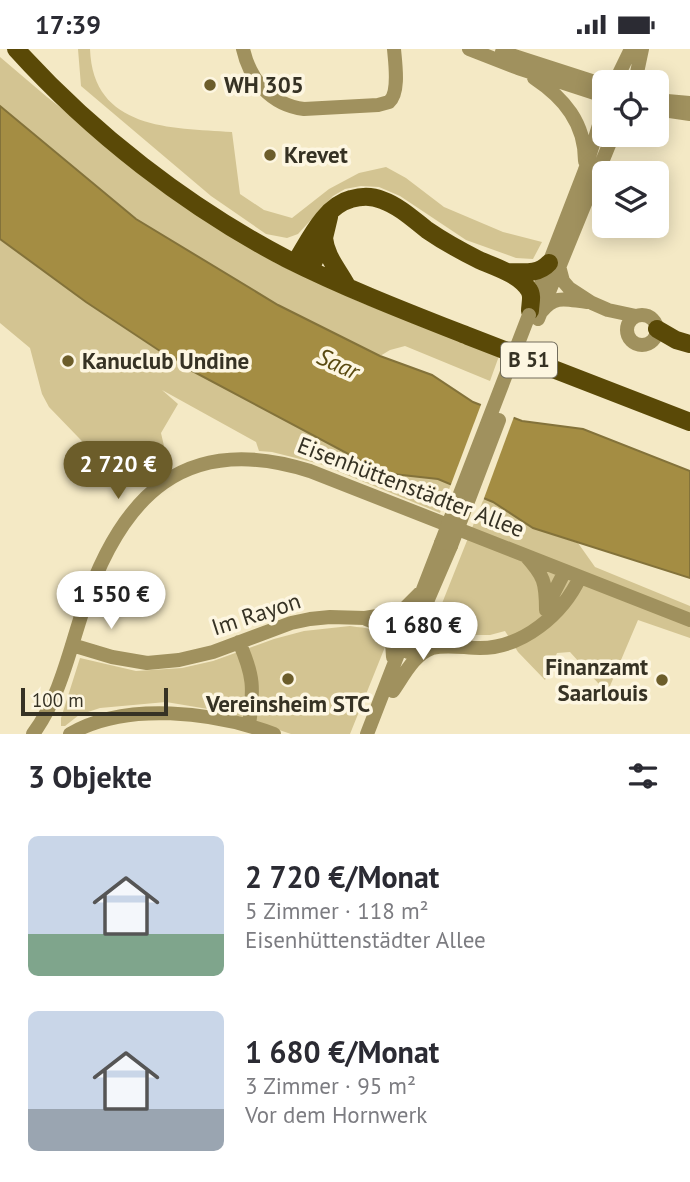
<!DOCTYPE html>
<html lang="de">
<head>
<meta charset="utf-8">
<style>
	:root { --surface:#fff; --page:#f2f2f3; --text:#2b2b33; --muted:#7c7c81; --accent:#6c5d2a }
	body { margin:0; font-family:"PT Sans",sans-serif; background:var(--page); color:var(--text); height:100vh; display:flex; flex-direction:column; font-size:26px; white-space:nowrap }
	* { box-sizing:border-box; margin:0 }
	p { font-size:23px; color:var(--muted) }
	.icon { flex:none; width:38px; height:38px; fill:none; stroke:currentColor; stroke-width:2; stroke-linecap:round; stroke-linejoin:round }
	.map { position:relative; height:685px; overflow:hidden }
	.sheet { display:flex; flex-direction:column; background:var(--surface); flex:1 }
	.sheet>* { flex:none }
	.controls { position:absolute; left:592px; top:21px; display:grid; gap:14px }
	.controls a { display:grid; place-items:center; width:77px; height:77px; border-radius:10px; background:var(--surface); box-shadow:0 4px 18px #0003; font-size:35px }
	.scale { position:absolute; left:21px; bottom:18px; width:147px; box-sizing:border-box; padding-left:7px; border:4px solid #363224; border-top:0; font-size:19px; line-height:24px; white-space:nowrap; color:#363224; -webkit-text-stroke:5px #fdf6e1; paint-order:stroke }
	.price { position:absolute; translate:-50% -60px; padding:0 16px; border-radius:24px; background:#fff; color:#222; font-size:23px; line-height:46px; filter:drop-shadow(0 2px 4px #0008) }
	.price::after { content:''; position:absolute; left:50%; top:42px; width:21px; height:16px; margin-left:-10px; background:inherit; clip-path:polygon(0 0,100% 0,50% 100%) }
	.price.selected { background:var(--accent); color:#fff }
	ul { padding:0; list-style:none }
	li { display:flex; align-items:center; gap:21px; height:175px; padding:0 28px }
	li span { display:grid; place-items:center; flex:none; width:196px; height:140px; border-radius:10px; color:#555 }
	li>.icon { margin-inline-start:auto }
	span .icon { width:84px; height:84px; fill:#fffc; stroke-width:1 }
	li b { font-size:30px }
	h2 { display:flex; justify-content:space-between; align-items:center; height:84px; padding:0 28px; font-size:30px }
	.status { display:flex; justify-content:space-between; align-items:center; height:49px; padding:0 35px; background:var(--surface); direction:ltr }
	.status svg { height:19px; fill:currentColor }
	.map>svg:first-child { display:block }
	.green { fill:#d3c492 }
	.water { fill:#a48d43; stroke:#83723a; stroke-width:2 }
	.pier { fill:#f4e9c5 }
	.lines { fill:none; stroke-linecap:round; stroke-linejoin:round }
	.minor { stroke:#a0915e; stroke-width:14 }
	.major { stroke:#5a4907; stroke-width:18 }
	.minor-bridge { stroke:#a0915e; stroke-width:14 }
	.poi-dot { fill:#6c5d2a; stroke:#fdf6e1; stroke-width:2.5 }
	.labels { text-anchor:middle; stroke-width:7; stroke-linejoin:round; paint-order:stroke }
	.shield { fill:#fdf6e1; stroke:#726d5d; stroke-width:2 }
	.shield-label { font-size:21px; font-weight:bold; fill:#363224 }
	.poi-label { font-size:23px; font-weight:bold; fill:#363224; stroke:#fdf6e1; text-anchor:start }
	.street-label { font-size:23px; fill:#363224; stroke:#fdf6e1 }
	.water-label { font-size:24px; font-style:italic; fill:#5a4a10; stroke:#fdf6e1 }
</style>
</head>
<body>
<div class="status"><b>17:39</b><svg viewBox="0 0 49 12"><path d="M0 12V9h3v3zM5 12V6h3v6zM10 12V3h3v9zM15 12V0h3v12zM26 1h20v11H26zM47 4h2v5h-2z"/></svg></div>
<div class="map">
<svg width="690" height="685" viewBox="0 0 690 685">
	<rect width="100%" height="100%" fill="#f4e9c5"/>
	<!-- green -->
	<path class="green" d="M78,0H90C93,81 171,79 232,83L240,145L264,161L292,169L329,140L359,124L386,118L406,129L444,158L503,183L542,193L533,210L516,209L466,191L400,147L379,138L361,137L345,140L333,147L298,185L287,189L266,185L211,147L81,37Z
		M0,8L47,48L209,174L277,215L362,254L499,307L490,332L405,297L390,301L380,307L278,256L136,170L0,57Z
		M0,190L86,253L174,312L178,307L186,312L184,317L384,424L438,429L451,435L440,464L320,415L272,403L259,402L256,393L162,341L178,355L161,384L164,397L163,403L158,412L130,429L119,428L106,417L49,358L42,345L30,299L0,274Z
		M484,449L493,453L533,479L578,494L595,518L690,557V589L638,571L607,644L570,603L557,604L545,631L518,603L505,582L490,586H452L433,577Z
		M350,577C368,580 380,577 385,598L350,685H291L226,663L166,653L100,659L79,666L65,677H61V669L80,609L136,622L182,619L213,612L274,590L304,582Z"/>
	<!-- water -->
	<path class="water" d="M0,57L136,170L278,256L380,307L432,326L473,353L522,372L583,380L690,422V529L533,479L493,453L438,430L384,424L183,317L186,312L178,308L175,312L86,253L0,190Z"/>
	<!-- pier -->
	<path class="pier" d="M482,353L515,365L483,452L450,438Z"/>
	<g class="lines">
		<!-- minor -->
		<path class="minor" d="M243,0C250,31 271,56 304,60L378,56C378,56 389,53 389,53C400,44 395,13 394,0
			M469,0L518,19L604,47
			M502,3L604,36
			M534,29C564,49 585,74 585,112
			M615,33L631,0
			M635,33L642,0
			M656,51L690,54
			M656,60L690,65
			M559,217L563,232L569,239L592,254L608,261L636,267
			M532,258L585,121L604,60
			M542,262C556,245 567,251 587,253
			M627 281a15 15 0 1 1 30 0a15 15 0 1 1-30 0Z
			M538,270L613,86
			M526,507C544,527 546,533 546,561
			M548,555L565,522
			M366,570C390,579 392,582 393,608
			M422,570C427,584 438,593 453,596
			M239,593C254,627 254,639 249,676
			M72,596L112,608L147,614L179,611L213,603L291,574L310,570L330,568L365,569L383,566L406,558L420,544
			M408,603L429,548L451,497
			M393,642C403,628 414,605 432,599C447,595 465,599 480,599C523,599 563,565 580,528
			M33,685C60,648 69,603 83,561C121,447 184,382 310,422L690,571
			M70,685C126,652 214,663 274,685
			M367,685L441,494"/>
		<!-- major -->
		<path class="major" d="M16,0C91,83 187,158 287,210C345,239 407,263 468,287C542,316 616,345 690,373
			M324,189C326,208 338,220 347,237
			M295,214C309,192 324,157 351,150C361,147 373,147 382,151C399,157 413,170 427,181C443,192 461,202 479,211C495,218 519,225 529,241C533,247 530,255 530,262
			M310,221L324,189L329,168
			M508,223C523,223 538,226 549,214
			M657,280L676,291L690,295"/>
		<!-- minor-bridge -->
		<path class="minor-bridge" d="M441,494L529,266
			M451,497L499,371"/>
	</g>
	<!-- markers -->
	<g class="poi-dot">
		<circle cx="210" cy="36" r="7"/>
		<circle cx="270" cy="106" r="7"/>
		<circle cx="68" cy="312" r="7"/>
		<circle cx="288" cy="630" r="7"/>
		<circle cx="662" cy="631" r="7"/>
	</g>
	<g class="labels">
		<!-- shield labels -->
		<rect class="shield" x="501" y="293.5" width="56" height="35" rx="5"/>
		<g class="shield-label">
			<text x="529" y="318">B 51</text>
		</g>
		<!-- poi labels -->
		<g class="poi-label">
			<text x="224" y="44">WH 305</text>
			<text x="284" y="114">Krevet</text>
			<text x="82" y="320">Kanuclub Undine</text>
			<text x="648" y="626" text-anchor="end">Finanzamt<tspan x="648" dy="26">Saarlouis</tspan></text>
			<text x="288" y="663" text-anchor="middle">Vereinsheim STC</text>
		</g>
		<!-- street labels -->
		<g class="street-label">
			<text transform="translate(411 438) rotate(21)" y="8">Eisenhüttenstädter Allee</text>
			<text transform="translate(256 565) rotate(-18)" y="8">Im Rayon</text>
		</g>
		<!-- water labels -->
		<g class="water-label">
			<text transform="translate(338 315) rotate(24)" y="8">Saar</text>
		</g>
	</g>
</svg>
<div class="controls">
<a><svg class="icon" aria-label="locate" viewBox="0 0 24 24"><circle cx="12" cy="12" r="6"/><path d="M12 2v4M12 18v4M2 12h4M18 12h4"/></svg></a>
<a><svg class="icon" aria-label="layers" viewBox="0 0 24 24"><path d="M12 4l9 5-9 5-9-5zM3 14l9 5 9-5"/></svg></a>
</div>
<div class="scale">100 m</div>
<b class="price selected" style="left:118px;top:452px">2 720 €</b>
<b class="price" style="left:111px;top:582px">1 550 €</b>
<b class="price" style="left:423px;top:613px">1 680 €</b>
</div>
<section class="sheet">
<h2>3 Objekte<svg class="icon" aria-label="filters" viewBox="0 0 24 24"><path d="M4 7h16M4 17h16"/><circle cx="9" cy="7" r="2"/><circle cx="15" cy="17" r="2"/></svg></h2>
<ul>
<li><span style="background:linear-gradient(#c9d6e8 70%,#7fa58c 0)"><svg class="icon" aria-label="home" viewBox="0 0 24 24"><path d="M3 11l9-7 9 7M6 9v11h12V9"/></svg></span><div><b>2 720 €/Monat</b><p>5 Zimmer · 118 m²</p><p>Eisenhüttenstädter Allee</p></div></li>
<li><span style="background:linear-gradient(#c9d6e8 70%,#9aa5b1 0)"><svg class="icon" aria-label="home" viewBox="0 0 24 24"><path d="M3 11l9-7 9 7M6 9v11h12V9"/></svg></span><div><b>1 680 €/Monat</b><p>3 Zimmer · 95 m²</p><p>Vor dem Hornwerk</p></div></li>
</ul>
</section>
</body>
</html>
